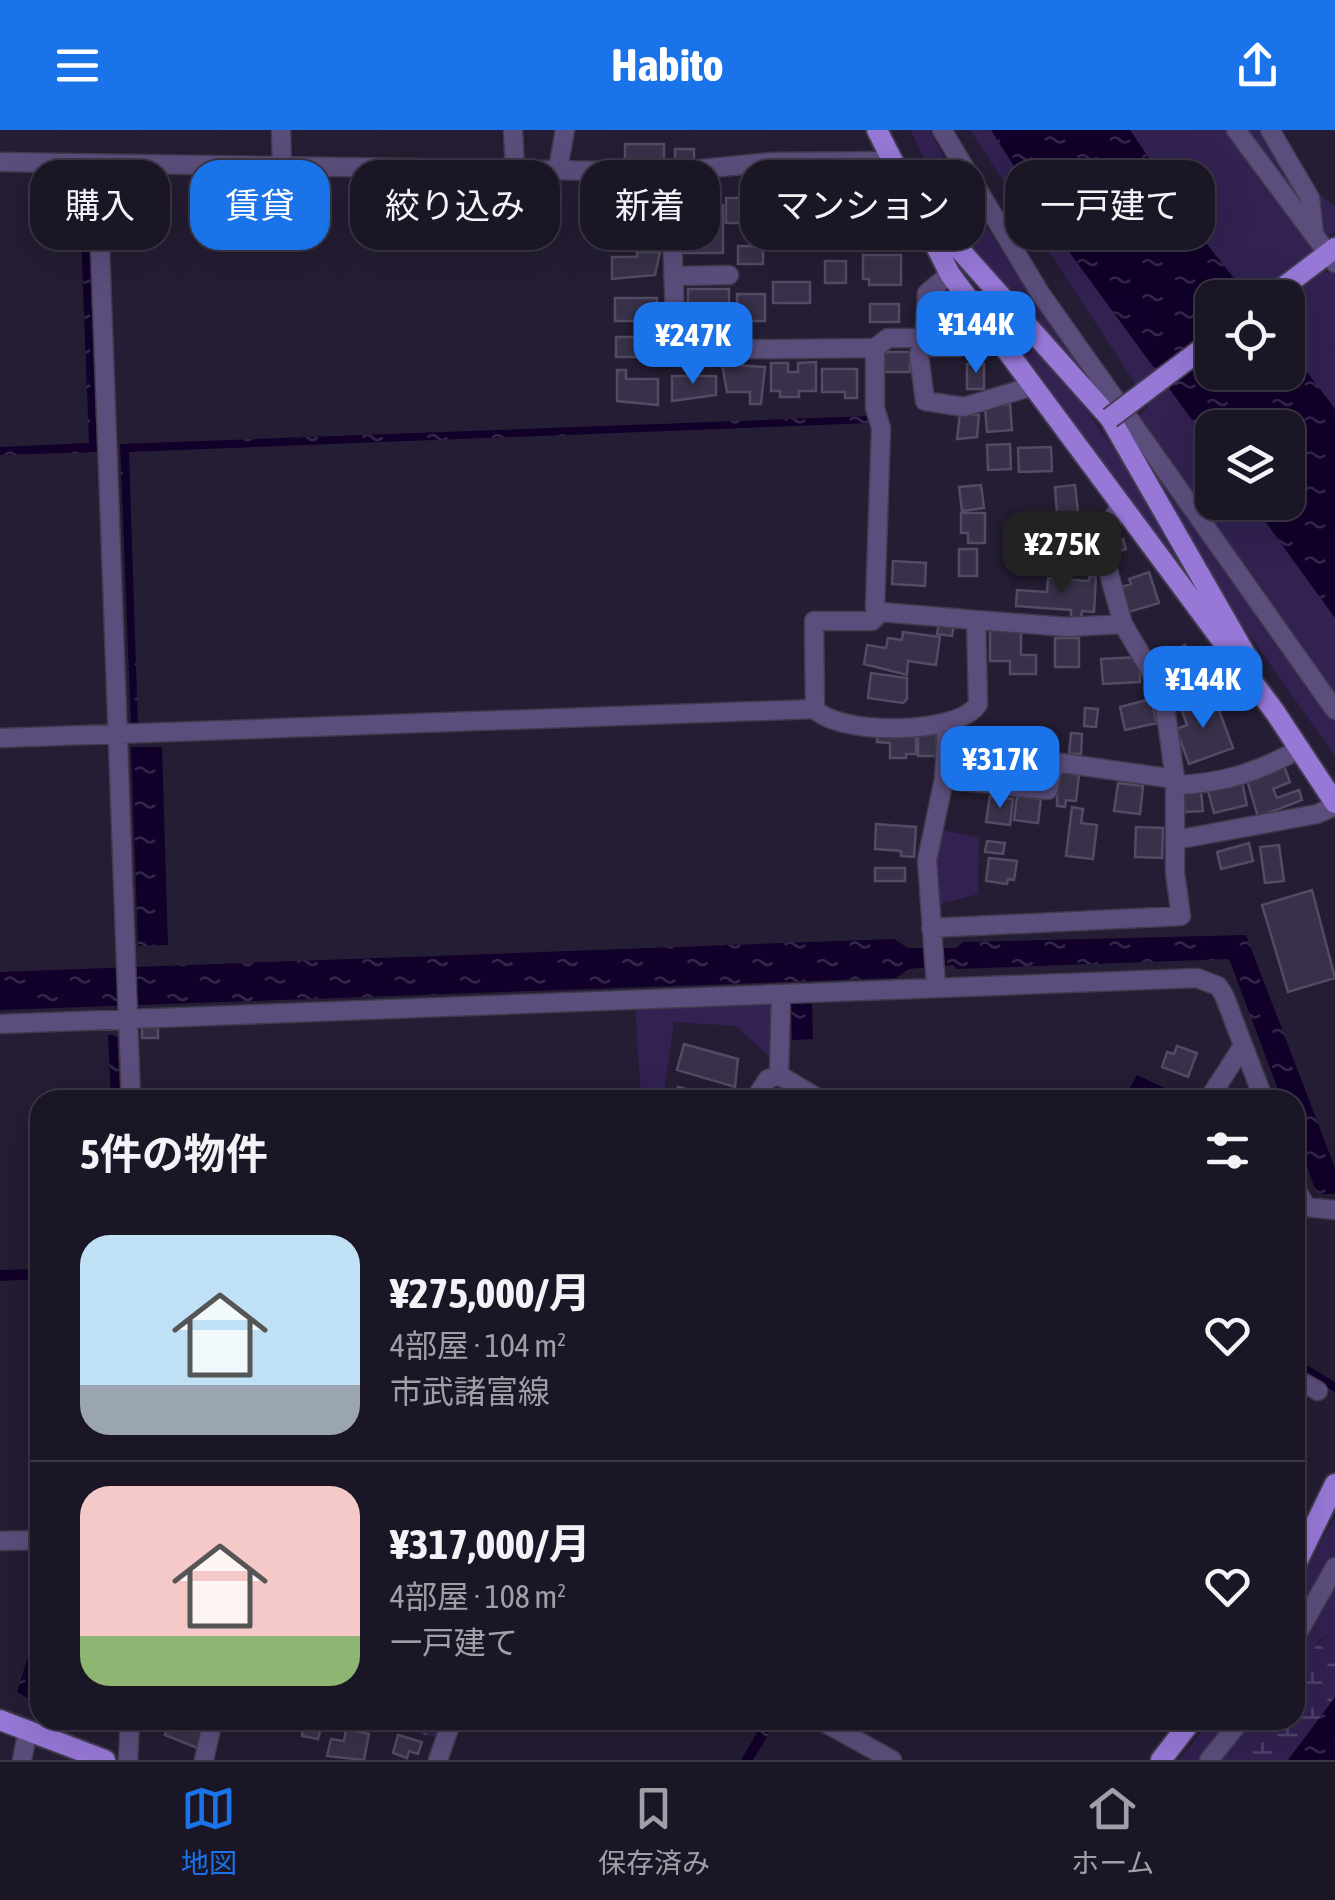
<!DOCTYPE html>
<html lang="ja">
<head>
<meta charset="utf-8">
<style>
	:root { --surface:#1b1626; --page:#282332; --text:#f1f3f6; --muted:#a09fa7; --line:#393543; --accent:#1a73e8 }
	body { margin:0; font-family:"Asap Condensed","Noto Sans JP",sans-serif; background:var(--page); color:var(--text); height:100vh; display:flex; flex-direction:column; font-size:38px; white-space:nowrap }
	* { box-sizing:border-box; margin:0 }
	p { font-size:32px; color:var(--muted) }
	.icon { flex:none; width:55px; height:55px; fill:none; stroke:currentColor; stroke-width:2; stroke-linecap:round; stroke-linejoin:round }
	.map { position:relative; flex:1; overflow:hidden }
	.side { position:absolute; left:30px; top:960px; width:1275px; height:640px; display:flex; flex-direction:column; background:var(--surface); border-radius:30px; box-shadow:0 10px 40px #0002,0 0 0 2px var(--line) }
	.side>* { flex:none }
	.guide { position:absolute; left:30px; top:30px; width:1275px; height:90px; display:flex; gap:20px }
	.fabs { position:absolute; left:1195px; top:150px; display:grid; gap:20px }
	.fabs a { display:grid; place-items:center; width:110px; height:110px; border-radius:20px; background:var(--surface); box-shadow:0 10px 40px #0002,0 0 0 2px var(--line); font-size:50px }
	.price { position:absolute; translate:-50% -85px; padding:0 22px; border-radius:20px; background:var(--accent); color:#fff; font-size:32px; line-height:65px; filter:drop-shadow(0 2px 5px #0008) }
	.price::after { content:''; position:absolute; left:50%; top:60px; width:30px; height:22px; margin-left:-15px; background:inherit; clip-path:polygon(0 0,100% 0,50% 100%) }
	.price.current { background:#222; color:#fff }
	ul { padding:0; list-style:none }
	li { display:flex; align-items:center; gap:30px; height:250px; padding:0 50px }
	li+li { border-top:2px solid var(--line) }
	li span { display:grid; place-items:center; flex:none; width:280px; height:200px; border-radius:30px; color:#555 }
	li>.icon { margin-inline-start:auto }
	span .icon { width:120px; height:120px; fill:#fffc; stroke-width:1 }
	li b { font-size:42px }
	h2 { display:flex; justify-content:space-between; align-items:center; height:120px; padding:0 50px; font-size:42px }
	.chip { padding:0 35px; border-radius:30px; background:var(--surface); box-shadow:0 10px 40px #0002,0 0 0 2px var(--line); font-size:35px; line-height:90px }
	.chip.current { background:var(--accent); color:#fff }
	header { display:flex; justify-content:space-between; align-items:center; height:130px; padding:0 50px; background:var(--accent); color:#fff; font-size:45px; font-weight:700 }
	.menu { display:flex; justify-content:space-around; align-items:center; height:140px; border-top:2px solid var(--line); background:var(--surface); font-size:28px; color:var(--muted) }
	.menu a { display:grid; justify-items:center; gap:5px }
	.menu .current { color:var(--accent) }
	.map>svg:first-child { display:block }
	.grass { fill:#322151 }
	.wetland { fill:url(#wetland-marsh) }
	.garden { fill:url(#garden-dots) }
	.water { fill:url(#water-ripples) }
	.building { fill:#383149; stroke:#524b64; stroke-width:2.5 }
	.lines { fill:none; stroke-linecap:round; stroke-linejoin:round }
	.minor-casing { stroke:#413b4f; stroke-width:21 }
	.major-casing { stroke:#413b4f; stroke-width:24 }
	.minor { stroke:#5c4e7c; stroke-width:18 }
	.major { stroke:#9778d7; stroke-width:20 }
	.major-bridge-casing { stroke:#413b4f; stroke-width:24; stroke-linecap:butt }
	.major-bridge { stroke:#9778d7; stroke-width:20 }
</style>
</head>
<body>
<header><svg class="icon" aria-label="menu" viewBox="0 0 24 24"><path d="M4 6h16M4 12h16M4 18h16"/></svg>Habito<svg class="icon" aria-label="share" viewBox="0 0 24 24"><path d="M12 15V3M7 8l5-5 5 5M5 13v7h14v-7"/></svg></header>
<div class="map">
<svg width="1335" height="1630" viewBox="0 0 1335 1630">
	<defs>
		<pattern id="wetland-marsh" width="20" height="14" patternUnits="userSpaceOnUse" patternTransform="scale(2.5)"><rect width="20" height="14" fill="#322151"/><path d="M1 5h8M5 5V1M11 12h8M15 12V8" fill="none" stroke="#50426b"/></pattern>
		<pattern id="garden-dots" width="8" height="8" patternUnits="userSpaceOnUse" patternTransform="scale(2.5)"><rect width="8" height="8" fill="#322151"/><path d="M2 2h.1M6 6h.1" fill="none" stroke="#50426b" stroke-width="1.8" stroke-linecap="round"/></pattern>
		<pattern id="water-ripples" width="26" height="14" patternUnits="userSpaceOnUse" patternTransform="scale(2.5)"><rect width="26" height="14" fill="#110029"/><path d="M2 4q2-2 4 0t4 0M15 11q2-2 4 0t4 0" fill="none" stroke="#342649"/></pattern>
	</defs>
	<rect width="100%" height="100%" fill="#241d33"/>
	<!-- grass -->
	<path class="grass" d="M910,0H930L954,49L1092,254L962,105Z
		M970,0H991L1062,112L1212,317V372L1252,373L1335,488V626L1233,482L1138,318V287L1149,275Z
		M1130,0H1264L1288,41L1335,76V101L1312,122L1325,143L1335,140V279L1288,217V168L1249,167L1209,117Z
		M964,142L1058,241L1139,354L1201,463Z
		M935,698L979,708L978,764L937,775Z
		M772,871L775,932L736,896L674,892L663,970H641L635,877Z
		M1335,1387V1503L1319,1510L1295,1554V1456Z
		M1211,1590H1275L1247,1630H1179Z"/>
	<!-- wetland -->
	<path class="wetland" d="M1335,1503V1605L1316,1630H1247L1275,1590H1295C1295,1557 1301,1517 1335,1503Z"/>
	<!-- garden -->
	<path class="garden" d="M356,1590H442L435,1607Z"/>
	<!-- water -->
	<path class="water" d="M991,0H1130L1209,117L1249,167L1212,168V242H1288V217L1335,279V488L1252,373L1288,372V298H1212V317L1062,112Z
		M87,53L97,322L0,325V317L89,313L79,54Z
		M869,286L870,293L129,322L138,597H131L120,314Z
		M131,617H162L168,815L138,816Z
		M1246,805L1335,1038V1064H1317L1295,1004V970H1282L1229,829L957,839L953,835L909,839L896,848L0,880V842L894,809L908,818H956L963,812Z
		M812,872L813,909L792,910L791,873Z
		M108,905H117L120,970H111Z
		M1137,945L1190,970H1169L1141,958L1134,970H1123Z
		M40,1139V1149L0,1151V1140Z
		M1295,1228L1335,1252V1262L1295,1239Z
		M28,1527H40L31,1570L17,1562Z
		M1335,1567V1630H1288Z
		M764,1590H777L753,1630H741Z"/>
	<!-- building -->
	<path class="building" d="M625,14H664V30H625Z
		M675,19H694V31H675Z
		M823,44H866V68L823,65Z
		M802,46H816V61H802Z
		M775,47H793V58H775Z
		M611,52H635V67H611Z
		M683,65H715V75H723V123H682V96H703V85H683Z
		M611,68H649V89L611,94Z
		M726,68H767V99H753V93H726Z
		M777,70H817V96H777Z
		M872,90H890V102H872Z
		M829,96H866V119H829Z
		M815,99H826V120H815Z
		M738,116H763V134H738Z
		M637,122H660L655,145L612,149V127H637Z
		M863,125H901V155H869V149H863Z
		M825,131H846V153H825Z
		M773,152H810V173H773Z
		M688,159H729V173L711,178V183H688Z
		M737,164H765V191H737Z
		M615,168H657V191H615Z
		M870,174H899V192H870Z
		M616,207H654V227H616Z
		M929,207H961V226H929Z
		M884,222H910V242H884Z
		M816,232V261H799V267H780V261H771V233H788V242H798V233Z
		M722,234L765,237L761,274H750V262H727Z
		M967,234H984V259H967Z
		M822,239H857V268H845V262H822Z
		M617,240H626V249H658V275L617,271Z
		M672,246H716V265L672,271Z
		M1010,274L1012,300L987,302L985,277Z
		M960,283L979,285L977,307L957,309Z
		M1010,314L1011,339L988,340L987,315Z
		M1051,317L1052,341L1019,342L1018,318Z
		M981,355L984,378L962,381L959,357Z
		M1075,355L1078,382L1057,384L1055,357Z
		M961,383H985V413H968V403H961Z
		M1075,395L1076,401L1082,400L1084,416L1049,419L1047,398Z
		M1123,409L1126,419L1109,425L1106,415Z
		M959,419H977V446H959Z
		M1091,429L1092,441L1063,444L1062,432Z
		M893,431L926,433L925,456L892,454Z
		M1149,442L1159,473L1129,482L1121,457L1131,454L1129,449Z
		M1089,447H1096L1094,482L1082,481L1081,489L1071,488V480L1016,476L1017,460L1047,462L1048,448L1089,451Z
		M939,493L954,495L952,506L937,504Z
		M990,498H1021V525H1036V544H1010V531H990Z
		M903,502L940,507L936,535L908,531L907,545L864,534L867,515L886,518L888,508L902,510Z
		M1055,508H1079V537H1055Z
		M1185,515L1192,529L1183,534L1197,559L1173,577L1168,568L1173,565L1155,531Z
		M1139,527L1140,552L1103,554L1101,529Z
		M871,543L907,548V569L903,573L868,568Z
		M1214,567L1233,618L1189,634L1176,599L1187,595L1181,578Z
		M1151,569L1157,593L1125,600L1120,577Z
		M1085,578L1098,579L1096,597L1084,596Z
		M958,599L983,606L982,628L956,626Z
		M916,601V624H906V628H890V613L877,612V604Z
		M918,603H937L936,626H918Z
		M1071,603L1082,604L1081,624H1069Z
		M1284,636L1290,652L1273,659L1277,668L1299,660L1302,670L1258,687L1247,650Z
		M1057,639L1079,646L1076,671L1066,670L1065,677L1057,676Z
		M1242,652L1247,675L1214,683L1208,661Z
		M1118,653L1143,656L1140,684L1114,681Z
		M1201,661L1203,681L1185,682L1183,662Z
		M990,666L1013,669L1010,695L986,692Z
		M1017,666L1041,669L1038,693L1014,690Z
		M1072,677L1083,679L1081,693L1097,695L1093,729L1066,726Z
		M876,694L916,697L914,727L901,726V721L875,719Z
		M1136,697L1163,698L1162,728L1135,727Z
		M987,711L1005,713L1003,724L985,722Z
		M1249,713L1253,731L1221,739L1217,722Z
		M1279,715L1284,751L1265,753L1260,717Z
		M989,728L1017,731L1014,750L1008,749L1007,754L986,751Z
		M875,738H905V751H875Z
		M1312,760L1335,848L1288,862L1262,775Z
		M142,897H158V908H142Z
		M684,914L738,929L735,957L677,940Z
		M1177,916L1197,923L1188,947L1162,937L1167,922L1174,924Z
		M678,957L710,965L708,970H675Z
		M169,1590H206L200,1619L165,1605Z
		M305,1590H323L318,1609L302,1606Z
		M346,1599L369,1604L364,1630L327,1626L331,1609L344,1611Z
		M398,1605L422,1612L418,1624L409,1621L407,1628L393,1623Z"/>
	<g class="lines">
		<!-- minor casing -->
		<g class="minor-casing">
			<path id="minor" d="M281,0L282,36
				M513,0L515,39
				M942,0L1040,163L1335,580
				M1236,0L1335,133
				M1270,0L1310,68L1314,103
				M0,32L670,42L773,32L889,31
				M97,34L131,970
				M558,39L565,0
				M670,42L676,220L875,218L888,208H924L927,163L950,144
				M674,146L729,145
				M924,208L919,225L925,271L964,277L1033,256
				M875,218V278L881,298L875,477L881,482
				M976,490L881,482L872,491H814L815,579C838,605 958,606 978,574L976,490L1067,497L1123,494L1100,411L1121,374
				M0,608L815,579
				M944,649L1048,660L1055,632L1175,649
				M1175,655C1221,654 1259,642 1299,619
				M1175,710L1317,684L1335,676
				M931,798L1181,786L1175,743V649L1163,562L1123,494
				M936,856L927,730L944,649L947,595
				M0,894L1197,848L1218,856L1224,865L1264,970
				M779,945L781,865
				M779,945L821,970
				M754,970L768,949L779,945
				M1208,970L1243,916
				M1295,1056L1306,1077L1335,1080
				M1295,1248L1318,1261
				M0,1411L40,1410
				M1295,1508L1335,1437
				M820,1590L892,1630
				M22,1630L28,1599
				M128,1630L130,1590
				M204,1630L213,1590
				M438,1630L452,1590
				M1209,1630L1241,1590"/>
		</g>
		<!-- major casing -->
		<g class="major-casing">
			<path id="major" d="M877,0L950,144L1275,582L1335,673
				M894,35L923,57L960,120L1110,288L1247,527
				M1269,168L1335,118
				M1295,1436L1335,1354
				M0,1590L105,1630
				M1161,1630L1192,1590"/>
		</g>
		<!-- minor -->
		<use href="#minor" class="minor"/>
		<!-- major -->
		<use href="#major" class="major"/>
		<!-- major-bridge casing -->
		<g class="major-bridge-casing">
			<path id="major-bridge" d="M1110,288L1212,211"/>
		</g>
		<!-- major-bridge -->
		<use href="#major-bridge" class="major-bridge"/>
	</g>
</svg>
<div class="fabs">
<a><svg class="icon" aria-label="locate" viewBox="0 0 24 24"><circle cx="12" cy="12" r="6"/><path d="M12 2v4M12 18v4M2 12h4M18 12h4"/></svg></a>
<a><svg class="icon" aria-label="layers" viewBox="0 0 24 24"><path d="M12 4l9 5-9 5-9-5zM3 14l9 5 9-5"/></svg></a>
</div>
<b class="price" style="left:976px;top:246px">¥144K</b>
<b class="price" style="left:693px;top:257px">¥247K</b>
<b class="price current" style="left:1062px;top:466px">¥275K</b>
<b class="price" style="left:1203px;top:601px">¥144K</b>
<b class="price" style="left:1000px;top:681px">¥317K</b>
<div class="guide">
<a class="chip">購入</a>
<a class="chip current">賃貸</a>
<a class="chip">絞り込み</a>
<a class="chip">新着</a>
<a class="chip">マンション</a>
<a class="chip">一戸建て</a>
</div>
<section class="side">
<h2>5件の物件<svg class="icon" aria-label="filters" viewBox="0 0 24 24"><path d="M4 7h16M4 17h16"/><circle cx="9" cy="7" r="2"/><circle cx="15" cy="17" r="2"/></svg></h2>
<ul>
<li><span style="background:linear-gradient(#bfe0f5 75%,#9aa5b1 0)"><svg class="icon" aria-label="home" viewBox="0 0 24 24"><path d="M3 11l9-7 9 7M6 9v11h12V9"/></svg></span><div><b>¥275,000/月</b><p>4部屋 · 104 m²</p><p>市武諸富線</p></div><svg class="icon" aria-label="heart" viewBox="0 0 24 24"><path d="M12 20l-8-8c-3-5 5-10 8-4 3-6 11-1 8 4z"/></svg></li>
<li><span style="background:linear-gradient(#f6c9c9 75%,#8fb573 0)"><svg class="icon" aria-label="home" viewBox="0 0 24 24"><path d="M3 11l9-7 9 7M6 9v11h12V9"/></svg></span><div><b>¥317,000/月</b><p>4部屋 · 108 m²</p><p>一戸建て</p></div><svg class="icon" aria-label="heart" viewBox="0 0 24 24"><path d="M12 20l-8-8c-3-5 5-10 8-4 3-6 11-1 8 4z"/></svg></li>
</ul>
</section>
</div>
<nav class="menu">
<a class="current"><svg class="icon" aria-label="map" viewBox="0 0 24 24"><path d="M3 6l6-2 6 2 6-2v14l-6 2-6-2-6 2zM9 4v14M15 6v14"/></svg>地図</a>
<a><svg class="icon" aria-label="saved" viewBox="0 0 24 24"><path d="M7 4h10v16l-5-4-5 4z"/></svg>保存済み</a>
<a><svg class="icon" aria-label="home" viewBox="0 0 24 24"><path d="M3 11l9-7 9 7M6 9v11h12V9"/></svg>ホーム</a>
</nav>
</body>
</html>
